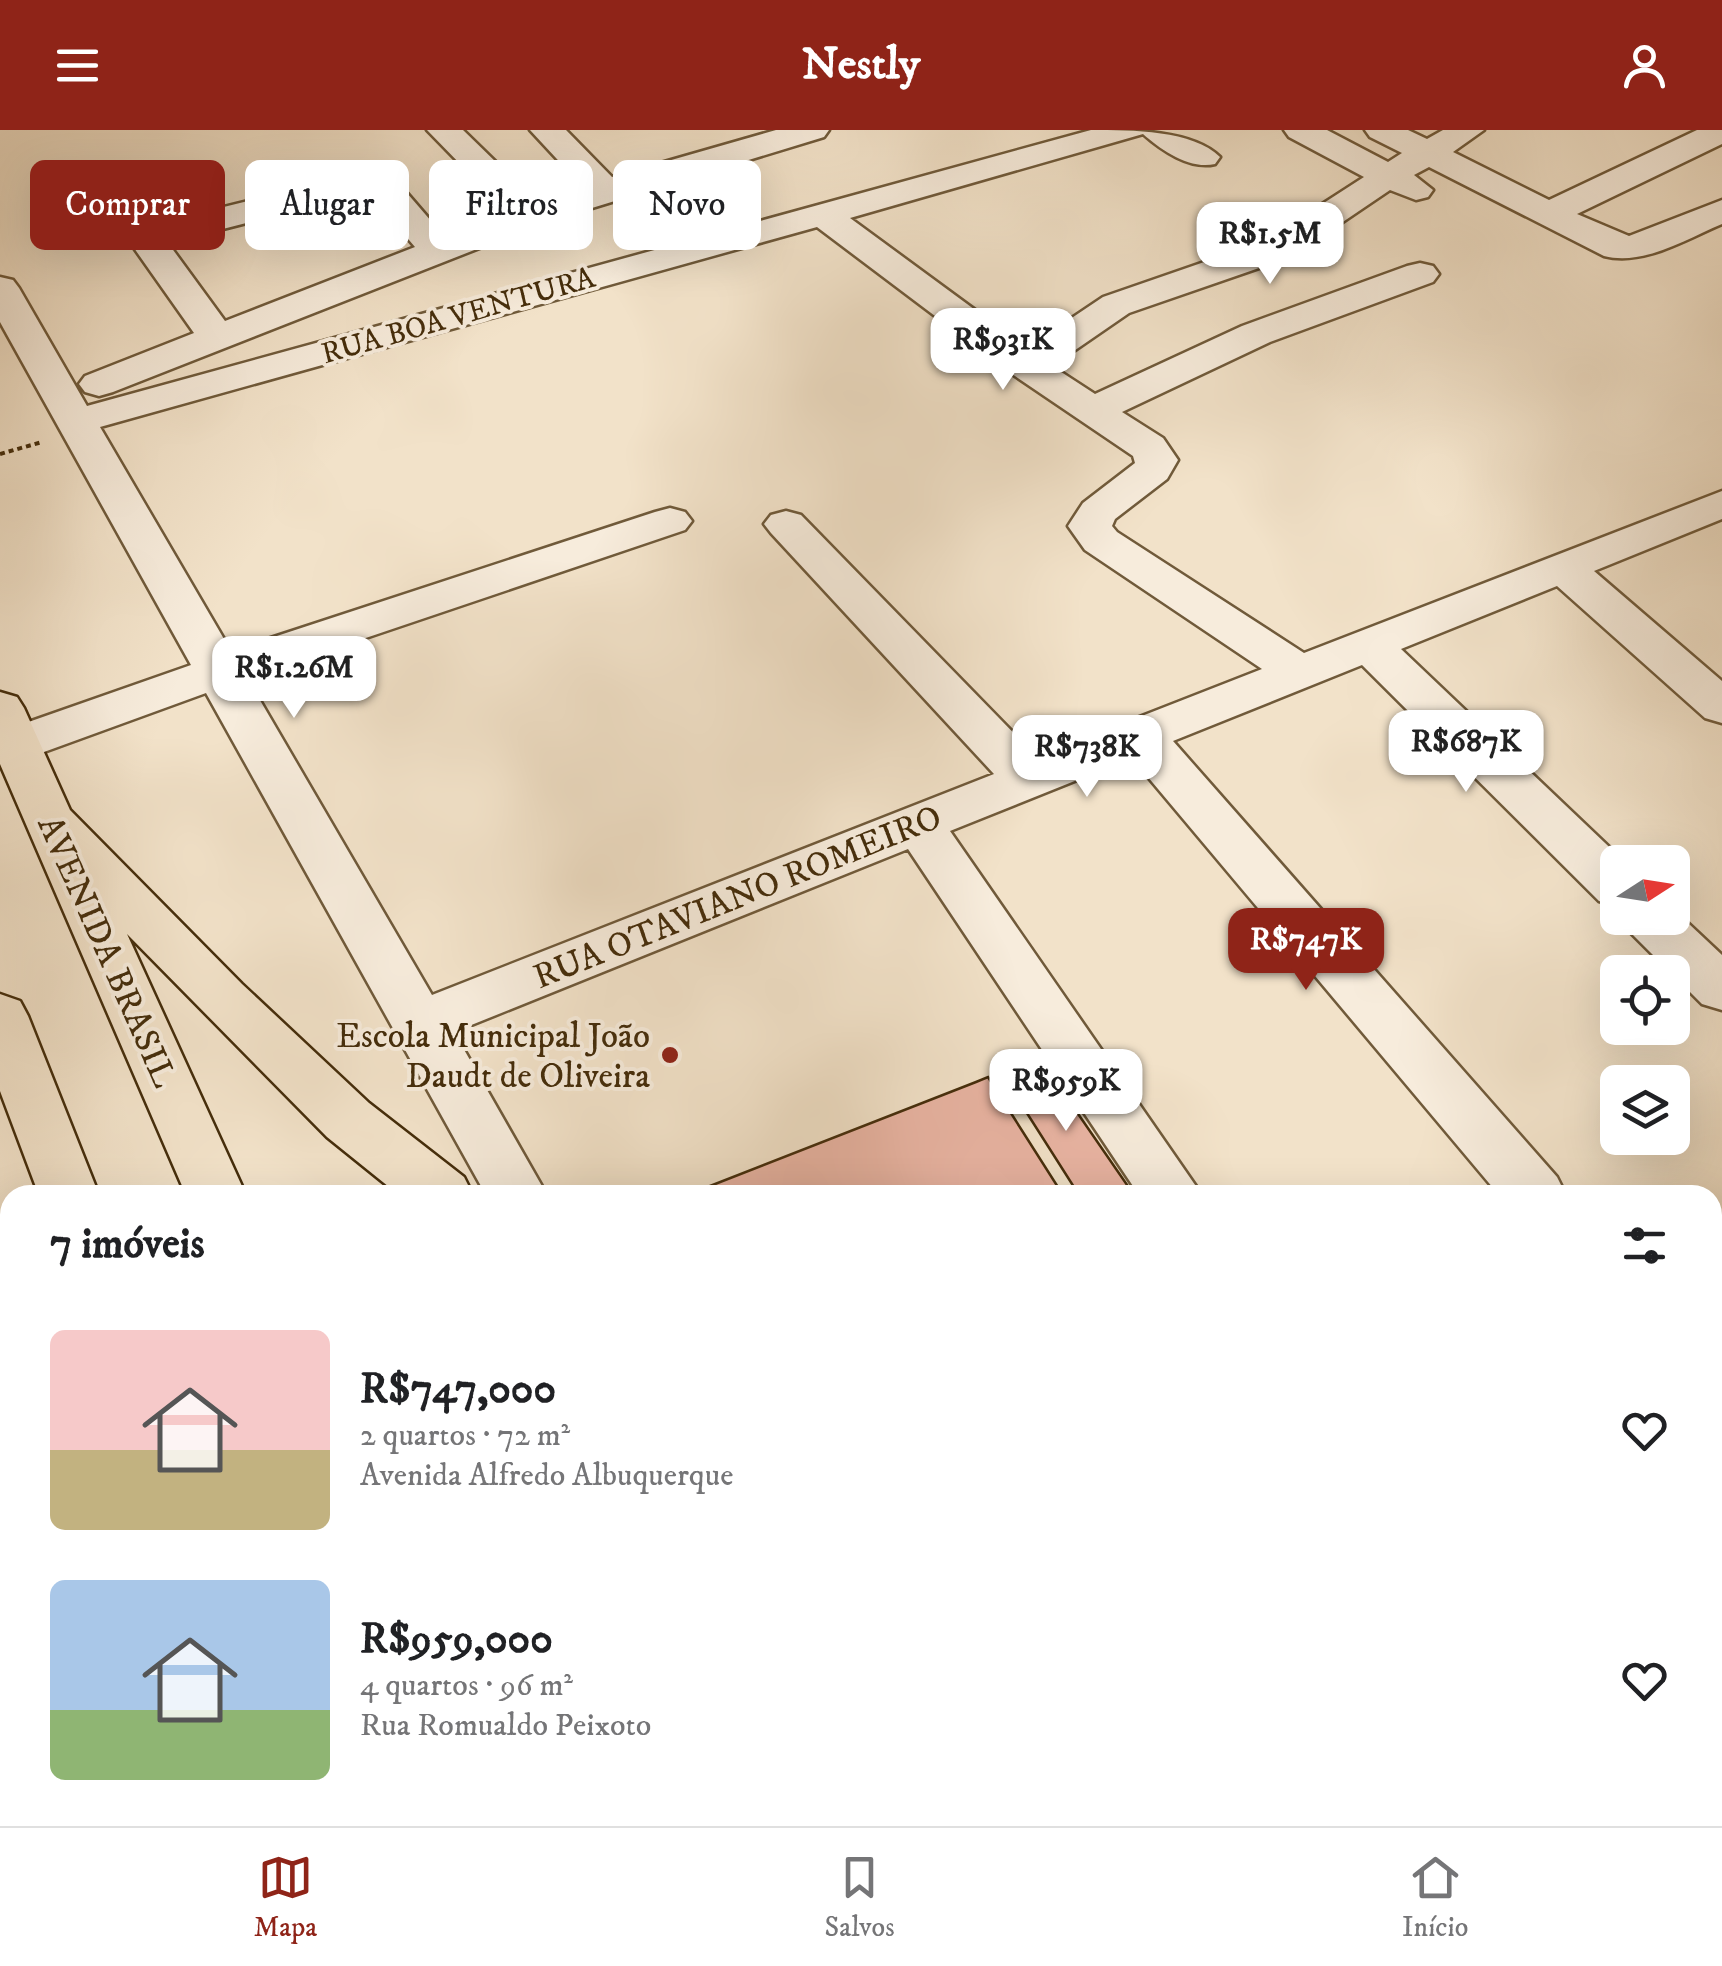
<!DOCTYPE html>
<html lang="pt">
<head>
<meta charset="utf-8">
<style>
	:root { --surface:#fff; --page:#f6f6f6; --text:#202124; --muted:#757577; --line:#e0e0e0; --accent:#8f2418 }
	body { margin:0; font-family:"IM FELL DW Pica",serif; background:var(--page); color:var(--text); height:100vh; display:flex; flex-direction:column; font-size:38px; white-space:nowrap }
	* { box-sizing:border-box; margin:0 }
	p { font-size:32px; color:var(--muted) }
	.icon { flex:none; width:55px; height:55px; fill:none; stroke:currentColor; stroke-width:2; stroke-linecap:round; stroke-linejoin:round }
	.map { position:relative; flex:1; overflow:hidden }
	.panel { position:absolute; left:0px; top:1055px; width:1722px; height:642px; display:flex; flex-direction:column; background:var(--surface); border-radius:30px 30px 0 0; box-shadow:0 10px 40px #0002 }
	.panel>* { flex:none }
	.guide { position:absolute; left:30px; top:30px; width:1000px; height:90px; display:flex; gap:20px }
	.needle { width:65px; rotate:78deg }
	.controls { position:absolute; left:1600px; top:715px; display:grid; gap:20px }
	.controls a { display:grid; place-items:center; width:90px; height:90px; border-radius:15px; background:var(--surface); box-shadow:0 10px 40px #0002; font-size:50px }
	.price { position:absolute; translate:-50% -85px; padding:0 22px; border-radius:20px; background:#fff; color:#222; font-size:32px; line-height:65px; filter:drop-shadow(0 2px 5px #0008) }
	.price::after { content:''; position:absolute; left:50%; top:60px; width:30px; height:22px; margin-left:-15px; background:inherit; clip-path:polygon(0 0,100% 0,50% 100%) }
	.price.selected { background:var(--accent); color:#fff }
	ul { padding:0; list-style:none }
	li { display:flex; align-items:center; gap:30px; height:250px; padding:0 50px }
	li span { display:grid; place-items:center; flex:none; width:280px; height:200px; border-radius:15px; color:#555 }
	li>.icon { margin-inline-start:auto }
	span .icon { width:120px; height:120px; fill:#fffc; stroke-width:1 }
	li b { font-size:42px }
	h2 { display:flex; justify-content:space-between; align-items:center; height:120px; padding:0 50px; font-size:42px }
	.tag { padding:0 35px; border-radius:15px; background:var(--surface); box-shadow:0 10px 40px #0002; font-size:35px; line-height:90px }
	.tag.selected { background:var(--accent); color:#fff }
	header { display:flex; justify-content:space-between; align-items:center; height:130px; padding:0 50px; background:var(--accent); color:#fff; font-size:45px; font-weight:700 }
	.tab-bar { display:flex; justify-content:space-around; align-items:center; height:140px; border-top:2px solid var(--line); background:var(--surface); font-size:28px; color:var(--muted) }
	.tab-bar a { display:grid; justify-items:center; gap:5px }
	.tab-bar .selected { color:var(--accent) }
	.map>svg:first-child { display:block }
	.building { fill:#e9b4a3; stroke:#452d0b; stroke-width:2.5 }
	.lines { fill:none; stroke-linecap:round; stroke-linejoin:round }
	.minor-casing { stroke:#705a3a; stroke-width:5 }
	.highway-casing { stroke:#452d0b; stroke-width:5 }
	.path { stroke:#452d0b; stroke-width:4; stroke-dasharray:5 4; stroke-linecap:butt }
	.minor { fill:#f7ecdc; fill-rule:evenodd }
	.highway { fill:#f2e2c9; fill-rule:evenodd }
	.poi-dot { fill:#8f2418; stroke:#f7ecdc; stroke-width:4 }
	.labels { text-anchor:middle; stroke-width:8; stroke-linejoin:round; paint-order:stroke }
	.far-street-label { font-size:30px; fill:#452d0b; stroke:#f7ecdc }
	.street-label { font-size:35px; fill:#452d0b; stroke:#f7ecdc }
	.poi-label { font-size:35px; fill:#452d0b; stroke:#f7ecdc; text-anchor:end }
</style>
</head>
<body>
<header><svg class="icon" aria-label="menu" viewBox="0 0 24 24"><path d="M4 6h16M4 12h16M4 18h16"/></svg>Nestly<svg class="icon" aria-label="person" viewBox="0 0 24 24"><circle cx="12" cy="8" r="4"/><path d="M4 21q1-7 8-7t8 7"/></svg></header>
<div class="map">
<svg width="1722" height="1696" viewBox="0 0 1722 1696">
	<rect width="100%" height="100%" fill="#f2e2c9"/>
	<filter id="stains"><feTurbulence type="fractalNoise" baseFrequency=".002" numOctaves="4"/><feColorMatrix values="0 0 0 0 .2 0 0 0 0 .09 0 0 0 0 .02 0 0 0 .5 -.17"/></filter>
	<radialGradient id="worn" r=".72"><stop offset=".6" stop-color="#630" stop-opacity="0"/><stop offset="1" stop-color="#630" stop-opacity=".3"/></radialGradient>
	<!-- building -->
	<path class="building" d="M1043,933L1134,1065H1079L1004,947Z
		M988,947L1063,1065H687L976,952Z"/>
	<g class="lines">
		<!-- minor casing -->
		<g class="minor-casing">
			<path id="minor" d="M427,0H463L536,71L582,56L530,0H566L612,47L776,0H829L824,7L543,93L113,262L99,266L85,262L79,254L85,246L194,203L134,118L130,110L139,98L373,40L394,48L444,106L507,82ZM368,62L415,117L225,191L168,113Z
				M1091,0C1132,0 1193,0 1220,27L1215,34C1190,40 1161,20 1143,4L850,88L1027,218L1103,167L1265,111L1364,47L1289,7L1284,0H1327L1388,32L1402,23L1370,7L1365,0H1408L1427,9L1443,0H1484L1453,22L1549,70L1697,0H1722V14L1577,84L1629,106L1722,70V94C1686,109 1644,136 1604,126L1429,37L1414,45L1433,60L1428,67L1416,70L1390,60L1291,127L1129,183L1052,236L1095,264L1242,196L1407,136L1420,133L1433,136L1439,144L1433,152L1270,212L1122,282L1163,308L1178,330L1167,349L1115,389L1112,396L1117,402L1304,523L1722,361V389L1594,441L1722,551V593L1705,588L1557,456L1401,519L1625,732H1618V776L1599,771L1362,535L1173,611L1557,1047L1566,1065H1499L1132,628L950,701L1202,1065H1139L908,719L454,902L547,1065H486L206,563L33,626L16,631L0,626V602L191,535L0,192V147L13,150L19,158L87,276ZM817,97L1012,244L1133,326L1135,333L1083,373L1068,396L1085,420L1262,539L1037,627L801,385L786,381L771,385L764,394L771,403L994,644L432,865L247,548L685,400L692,391L685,382L670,378L655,382L231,521L100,297Z
				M1672,778L1722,825V880L1702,874L1630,802L1622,788H1672Z
				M1712,1241L1722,1245V1312L1712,1309Z
				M835,1688H913L916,1696H838Z
				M946,1688H1035L1032,1696H943Z
				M1555,1688H1634L1637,1696H1558Z"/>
		</g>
		<!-- highway casing -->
		<g class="highway-casing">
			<path id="highway" d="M0,562L17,567L24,578L70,680L242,854L369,973L464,1047L473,1065H399L327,1007L127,804L246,1065H186L0,634Z
				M0,864L20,871L28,886L99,1065H39L0,961Z
				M176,1688H252L253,1696H177Z
				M263,1688H339L342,1696H266Z
				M455,1688H532L535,1696H458Z"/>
		</g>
		<!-- path -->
		<path class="path" d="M0,324L42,312"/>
		<!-- minor -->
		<use href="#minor" class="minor"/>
		<!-- highway -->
		<use href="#highway" class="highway"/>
	</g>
	<!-- markers -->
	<circle class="poi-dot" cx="670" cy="925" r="10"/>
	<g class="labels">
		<!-- far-street labels -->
		<g class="far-street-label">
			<text transform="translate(458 185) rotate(-16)" y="10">RUA BOA VENTURA</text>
		</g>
		<!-- street labels -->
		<g class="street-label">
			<text transform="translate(737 766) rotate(-22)" y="12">RUA OTAVIANO ROMEIRO</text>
			<text transform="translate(108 821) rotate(66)" y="12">AVENIDA BRASIL</text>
		</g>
		<!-- poi labels -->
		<g class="poi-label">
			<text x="650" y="917">Escola Municipal João<tspan x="650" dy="40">Daudt de Oliveira</tspan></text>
		</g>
	</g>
	<rect width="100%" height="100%" filter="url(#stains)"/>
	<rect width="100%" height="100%" fill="url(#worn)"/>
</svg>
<div class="controls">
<a><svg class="needle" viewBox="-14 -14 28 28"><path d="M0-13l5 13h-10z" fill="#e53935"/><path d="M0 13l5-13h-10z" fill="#757577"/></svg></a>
<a><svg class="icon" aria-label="locate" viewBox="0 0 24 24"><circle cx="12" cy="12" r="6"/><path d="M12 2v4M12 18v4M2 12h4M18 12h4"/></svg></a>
<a><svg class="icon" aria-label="layers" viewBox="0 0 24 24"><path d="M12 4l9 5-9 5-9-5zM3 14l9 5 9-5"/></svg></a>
</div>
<b class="price" style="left:1270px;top:157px">R$1.5M</b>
<b class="price" style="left:1003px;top:263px">R$931K</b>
<b class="price" style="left:294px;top:591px">R$1.26M</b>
<b class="price" style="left:1466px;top:665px">R$687K</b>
<b class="price" style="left:1087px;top:670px">R$738K</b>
<b class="price selected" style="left:1306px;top:863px">R$747K</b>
<b class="price" style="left:1066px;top:1004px">R$959K</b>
<div class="guide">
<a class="tag selected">Comprar</a>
<a class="tag">Alugar</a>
<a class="tag">Filtros</a>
<a class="tag">Novo</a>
</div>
<section class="panel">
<h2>7 imóveis<svg class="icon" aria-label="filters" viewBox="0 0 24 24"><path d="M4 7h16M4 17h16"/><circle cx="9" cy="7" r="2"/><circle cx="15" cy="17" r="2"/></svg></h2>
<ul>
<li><span style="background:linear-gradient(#f6c9c9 60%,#c2b280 0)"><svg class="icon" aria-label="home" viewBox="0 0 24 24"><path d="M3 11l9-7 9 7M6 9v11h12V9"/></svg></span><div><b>R$747,000</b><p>2 quartos · 72 m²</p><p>Avenida Alfredo Albuquerque</p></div><svg class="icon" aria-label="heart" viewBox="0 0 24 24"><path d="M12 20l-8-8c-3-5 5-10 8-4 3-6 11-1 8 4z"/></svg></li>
<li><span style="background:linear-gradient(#a9c7e8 65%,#8fb573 0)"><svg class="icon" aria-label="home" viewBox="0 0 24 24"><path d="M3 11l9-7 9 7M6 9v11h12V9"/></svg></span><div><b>R$959,000</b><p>4 quartos · 96 m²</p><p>Rua Romualdo Peixoto</p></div><svg class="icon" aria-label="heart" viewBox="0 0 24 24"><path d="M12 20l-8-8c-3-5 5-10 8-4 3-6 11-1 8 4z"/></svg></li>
</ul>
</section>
</div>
<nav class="tab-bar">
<a class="selected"><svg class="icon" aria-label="map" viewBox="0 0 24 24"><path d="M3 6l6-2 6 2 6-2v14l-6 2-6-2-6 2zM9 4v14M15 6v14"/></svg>Mapa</a>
<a><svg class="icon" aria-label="saved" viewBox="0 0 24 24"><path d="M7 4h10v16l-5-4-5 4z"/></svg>Salvos</a>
<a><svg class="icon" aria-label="home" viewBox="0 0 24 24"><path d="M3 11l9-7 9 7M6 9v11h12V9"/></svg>Início</a>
</nav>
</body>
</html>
